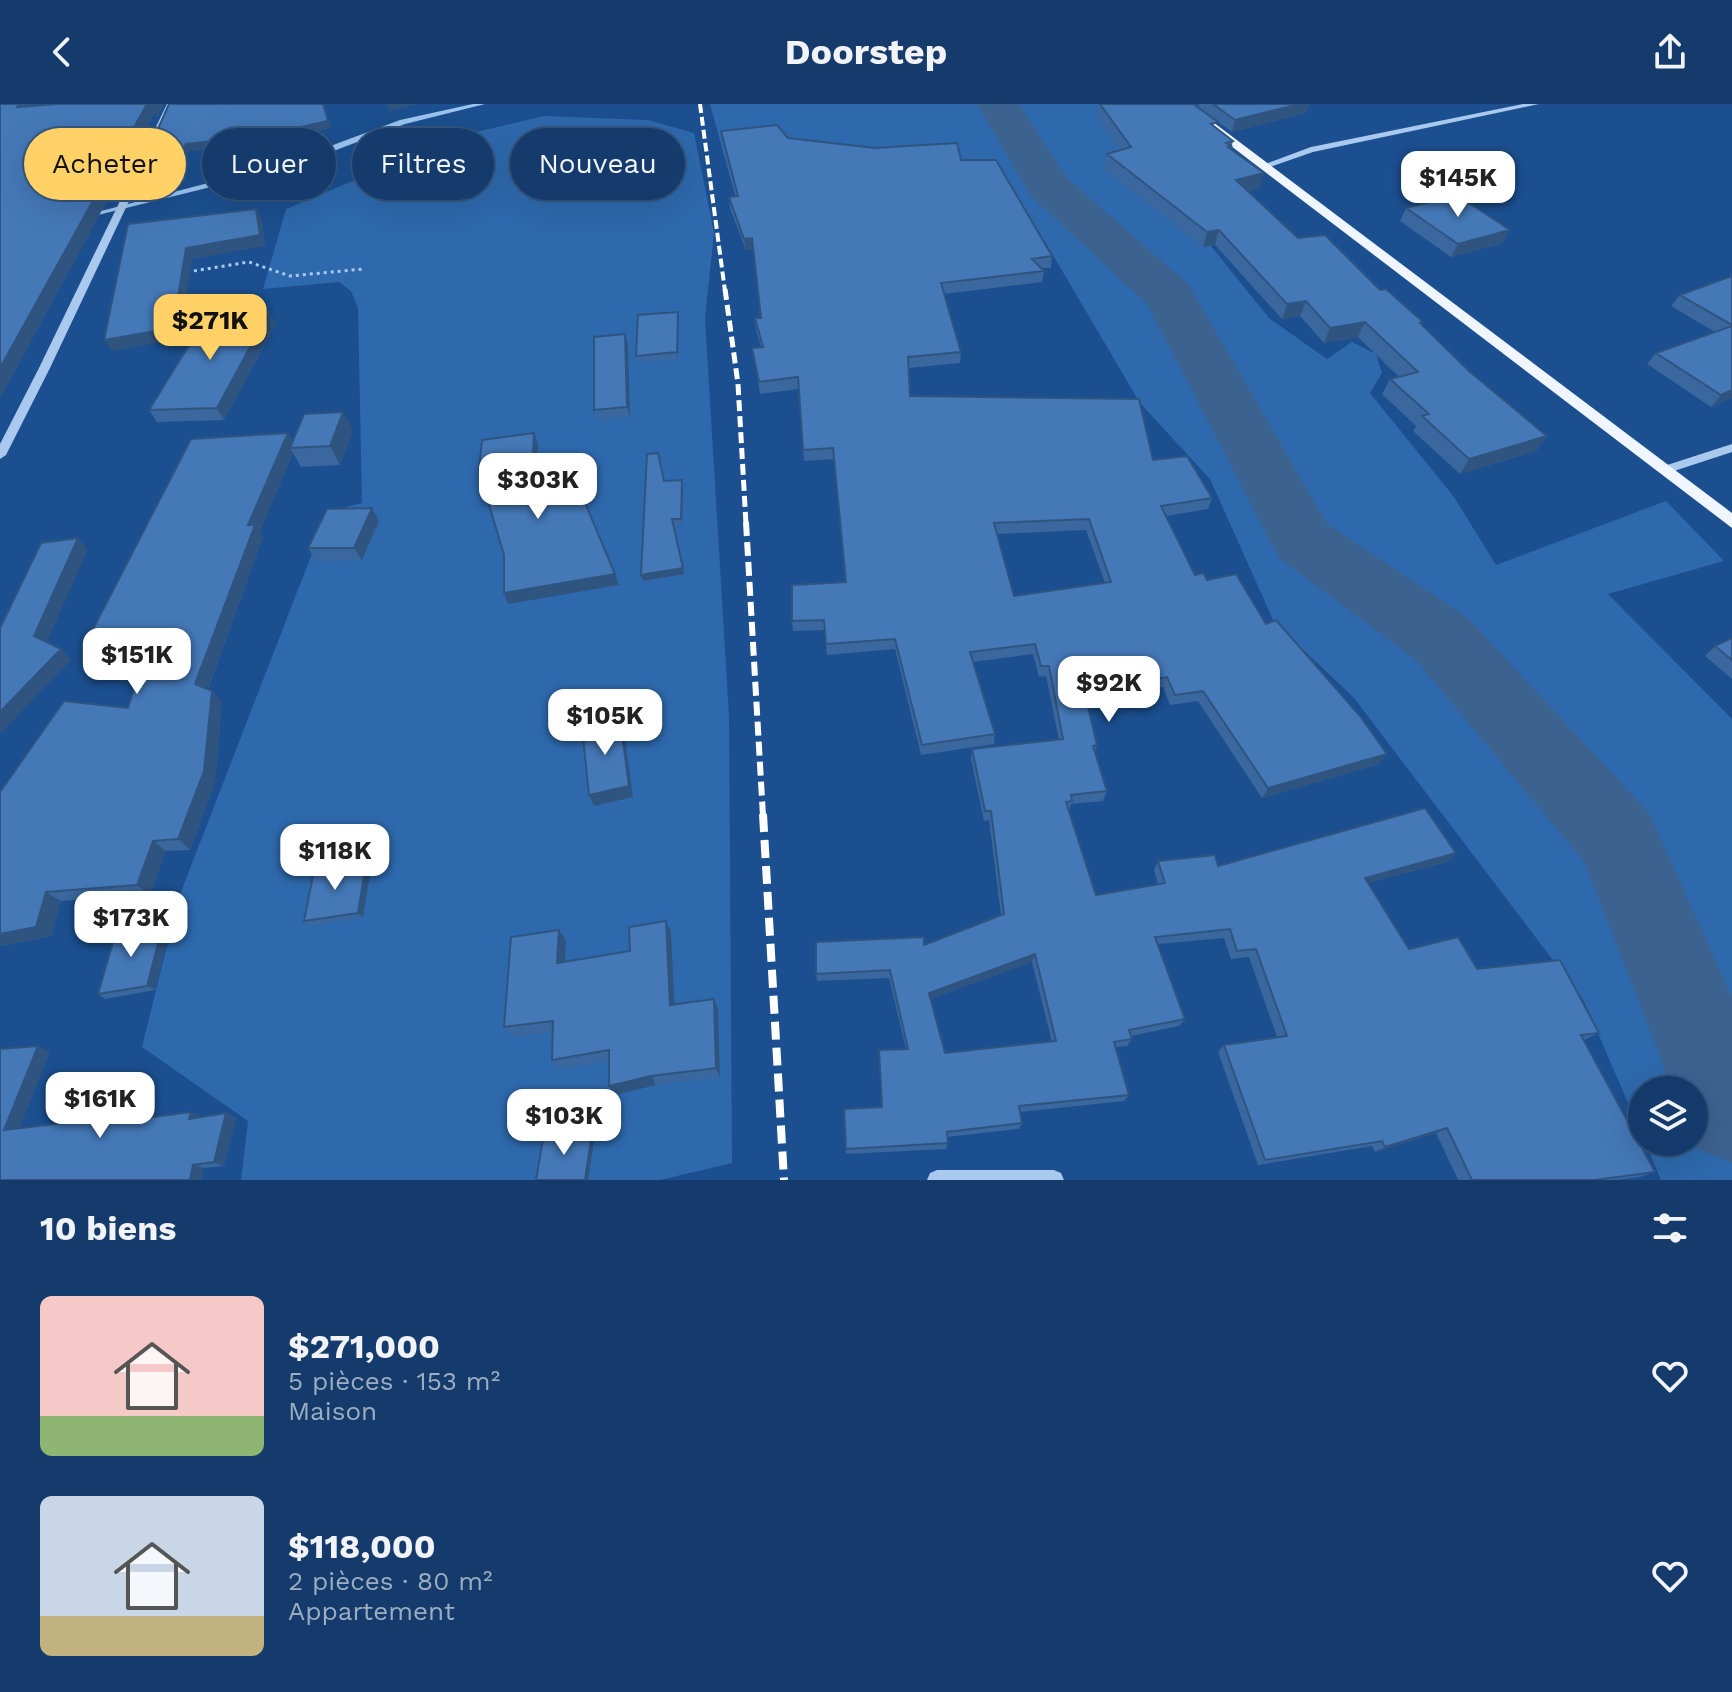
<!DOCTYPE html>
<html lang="fr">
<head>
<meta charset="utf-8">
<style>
	:root { --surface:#143b6b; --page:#1d4271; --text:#f1f3f6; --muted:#9dadc1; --line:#33557e; --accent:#ffd166 }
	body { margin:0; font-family:"Work Sans",sans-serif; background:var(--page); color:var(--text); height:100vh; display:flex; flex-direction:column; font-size:30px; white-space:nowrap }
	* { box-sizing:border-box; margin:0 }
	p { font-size:26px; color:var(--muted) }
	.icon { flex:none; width:44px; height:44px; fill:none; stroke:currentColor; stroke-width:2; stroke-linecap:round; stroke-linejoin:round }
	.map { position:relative; height:1076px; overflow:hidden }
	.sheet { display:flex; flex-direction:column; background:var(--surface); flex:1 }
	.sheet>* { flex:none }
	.hud { position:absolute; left:24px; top:24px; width:800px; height:72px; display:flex; gap:16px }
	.fabs { position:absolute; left:1628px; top:972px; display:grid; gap:16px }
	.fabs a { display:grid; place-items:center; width:80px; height:80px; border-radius:50%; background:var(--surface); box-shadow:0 8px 32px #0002,0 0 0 2px var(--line); font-size:40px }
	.price { position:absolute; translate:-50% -68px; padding:0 18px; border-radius:16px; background:#fff; color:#222; font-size:26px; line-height:52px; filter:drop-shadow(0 2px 4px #0008) }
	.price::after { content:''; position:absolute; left:50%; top:48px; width:24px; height:18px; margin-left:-12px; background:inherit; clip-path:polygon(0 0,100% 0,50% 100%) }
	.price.on { background:var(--accent); color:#111 }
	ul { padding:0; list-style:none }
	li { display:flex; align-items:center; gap:24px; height:200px; padding:0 40px }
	li span { display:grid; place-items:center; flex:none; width:224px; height:160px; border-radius:12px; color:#555 }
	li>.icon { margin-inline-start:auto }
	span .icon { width:96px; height:96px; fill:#fffc; stroke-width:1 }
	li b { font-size:34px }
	h2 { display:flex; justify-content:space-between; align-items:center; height:96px; padding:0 40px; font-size:34px }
	.tag { padding:0 28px; border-radius:36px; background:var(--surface); box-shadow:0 8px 32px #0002,0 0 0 2px var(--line); font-size:28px; line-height:72px }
	.tag.on { background:var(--accent); color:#111 }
	header { display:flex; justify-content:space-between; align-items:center; height:104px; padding:0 40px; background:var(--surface); font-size:36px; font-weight:700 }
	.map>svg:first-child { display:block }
	.green { fill:#2e69ad }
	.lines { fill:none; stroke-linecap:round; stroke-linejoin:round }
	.stream { fill:#9cc4f0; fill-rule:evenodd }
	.river { fill:#3c6290; fill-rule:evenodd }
	.path { stroke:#a9c9ee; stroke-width:3; stroke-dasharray:3 4; stroke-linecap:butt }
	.minor { fill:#a9c9ee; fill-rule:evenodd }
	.major { fill:#f0f6ff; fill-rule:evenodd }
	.rail-far3 { stroke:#fff; stroke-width:4; stroke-dasharray:9 4; stroke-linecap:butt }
	.rail-far2 { stroke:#fff; stroke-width:5; stroke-dasharray:11 5; stroke-linecap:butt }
	.rail-far1 { stroke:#fff; stroke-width:6; stroke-dasharray:14 6; stroke-linecap:butt }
	.rail { stroke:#fff; stroke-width:8; stroke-dasharray:18 8; stroke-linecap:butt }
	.wall { fill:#3a679d; fill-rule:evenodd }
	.shaded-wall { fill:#305480 }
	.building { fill:#4478b7; stroke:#305480; stroke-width:2; fill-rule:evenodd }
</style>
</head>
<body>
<header><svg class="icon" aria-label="back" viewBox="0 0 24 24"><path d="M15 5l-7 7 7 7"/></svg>Doorstep<svg class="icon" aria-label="share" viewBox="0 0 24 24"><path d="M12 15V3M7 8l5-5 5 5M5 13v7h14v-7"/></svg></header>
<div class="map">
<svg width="1732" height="1076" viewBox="0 0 1732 1076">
	<rect width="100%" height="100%" fill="#1b4f8f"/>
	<!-- green -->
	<path class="green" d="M710,0H1127L1125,35L1269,214L1327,255L1352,238L1376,250L1382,269L1370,289L1454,393L1496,461L1666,397L1724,457L1608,490L1732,615V1076H1661L1645,1038H1694V986H1642V1031L1584,897L1354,594L1274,518L1210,375L1140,299L1044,136L995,64L738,102Z
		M544,12L648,16L694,29L714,129L705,214L729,612L732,1059L660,1076H241L248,1017L142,943L179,793L328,408L362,399L358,204L351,187L339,178L263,185L286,105L459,32Z"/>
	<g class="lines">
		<!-- stream -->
		<path class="stream" d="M473,0H485L405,20L291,63L86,114L82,112L285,59L400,16Z"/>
		<!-- river -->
		<path class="river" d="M977,0H1019L1066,73L1189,181L1327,420L1468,514L1649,709L1732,893V1059L1696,1044L1694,986H1673L1585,759L1416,556L1279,454L1147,200L1031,92Z"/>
		<!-- path -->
		<path class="path" d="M187,168L249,158L290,172L363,165"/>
		<!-- minor -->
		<path class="minor" d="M167,0H175L50,264L6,351L0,355V340L39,264Z
			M1523,0H1539L1313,48L1264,65L1260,62L1311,43Z
			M1732,340V348L1665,370L1659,366L1661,363Z
			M937,1066H1054L1061,1069L1064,1076H927L930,1069Z"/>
		<!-- major -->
		<path class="major" d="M1176,0H1189L1732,409V424Z"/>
		<!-- rail-far3 -->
		<path class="rail-far3" d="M700,0L725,187"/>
		<!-- rail-far2 -->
		<path class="rail-far2" d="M725,185L738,280L746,420"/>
		<!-- rail-far1 -->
		<path class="rail-far1" d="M746,418L763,712"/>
		<!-- rail -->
		<path class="rail" d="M763,710L784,1076"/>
	</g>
	<!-- wall -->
	<path class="wall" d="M0,0H33L32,2L164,0L157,13L155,8L125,63L115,64L116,80L0,294Z
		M1099,0L1216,24L1233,37L1231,45L1260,84L1248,87L1298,134L1380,186L1423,218L1422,221L1469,267L1547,332L1536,347L1460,370L1413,327L1416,322L1382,290L1390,275L1399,273L1358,233L1324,239L1300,212L1282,215L1215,141L1203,143L1104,65L1107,50L1120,47L1097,13Z
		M1199,0H1309L1306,9L1232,28L1198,3Z
		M331,24L264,39L189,47L184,58L150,61L145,54Z
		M721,27L788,34L961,56L1052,152L1051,164H1041L1044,167L1042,178L944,190L961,248L960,259L909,264L910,292L1153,356L1212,394L1208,405L1166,412L1195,471L1207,476L1266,520L1387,650L1379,660L1262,694L1198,597L1170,601L1163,583L1087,596L1097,641L1095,648L1107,687L1103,697L1071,700L1069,707L1096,791L1158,781L1154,766L1158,757L1218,762L1456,749L1447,758L1368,779L1409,845L1477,865L1599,929L1584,936L1655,1068L1640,1073L1616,1076H1458L1436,1029L1375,1048L1372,1042L1258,1061L1218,948L1224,941L1277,933L1249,853L1231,855L1224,834L1158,840L1185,915L1179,922L1131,932L1132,935L1127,942L1116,943L1129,991L1124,997L1020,1008L1022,1019L1019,1025L947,1033L948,1039L946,1045L846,1050L844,1005L882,1003L879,953L906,945L889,874L817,877L816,870L924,841L1001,811L989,716L984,717L971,655L972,645L1059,636L1046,572L1039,573L1033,550L973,558L995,630L994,640L921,651L895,545L827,551L824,526L793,527L792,517L845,479L834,355L804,357L799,285L760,290L752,244L761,243L756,226L755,214H760L753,145L746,146L730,104L729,93H736L722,38ZM1086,426L1105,479L1014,492L997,430ZM1032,858L1052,938L945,949L930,895Z
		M553,45L652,69L654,75L582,93L555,51Z
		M1406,104L1503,139L1451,153L1400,117Z
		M1732,172V294L1711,303L1647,260L1656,249L1715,228L1671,202L1680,191Z
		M269,208L276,220L224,316L157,318L149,306Z
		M678,208L679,214L678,255L638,258L636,252Z
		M628,241L630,313L597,316L594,306Z
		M353,326L340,361L301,363L293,349L260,427L263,433L208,585L212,587L222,598L215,678L190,746L166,747L150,791L61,797L51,832L0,842V688L128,604L147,543L100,547L88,535L288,329L293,338Z
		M682,376L683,383L682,421L674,422L684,470L643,477L664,377Z
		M372,404L379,417L362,456L316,457L308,444Z
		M1732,534V575L1705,552L1715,542Z
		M366,759L371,764L363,813L309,822L304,817Z
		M666,817L671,828L674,901L714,895L718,905L720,973L656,981L615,991L609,982V957L560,965L552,956L553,928L513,933L504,923L566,837L565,858L630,847Z
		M170,825L155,886L105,895L98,890Z
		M0,945L50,947L19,1024L139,1010L148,1014L201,1013L226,1009L236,1014L224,1062L204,1064L0,1076Z"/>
	<!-- shaded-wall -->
	<path class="shaded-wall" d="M19,0H33L24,14L17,3Z
		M147,0H164L157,13L155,8L125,63L118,52Z
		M323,0L331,24L264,39L189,47L184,58L180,51L186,40Z
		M391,0H419L390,7L387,1Z
		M1300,0H1309L1306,9L1232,28L1235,16Z
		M108,52L115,64L116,80L0,294V264Z
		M652,69L654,75L582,93L581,87Z
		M1264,69L1260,84L1232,91L1236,76Z
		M256,105L262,116L266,142L192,155L180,235L112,247L104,236L186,144Z
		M1219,126L1215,141L1203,143L1207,128Z
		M1510,126L1503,139L1451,153L1458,140Z
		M752,134L753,145L746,146L744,135Z
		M1306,197L1300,212L1282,215L1287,200Z
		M269,208L276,220L224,316L217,304Z
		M678,208L679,214L678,255L677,248Z
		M1365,218L1358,233L1324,239L1330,224Z
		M625,230L628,241L630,313L627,303Z
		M1732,286V294L1711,303L1721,291Z
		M343,308L353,326L340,361L330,342Z
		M288,329L296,342L290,344L293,349L260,427L263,433L205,592L195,580L248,421Z
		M534,329L538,340L535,405L531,394Z
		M1547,332L1536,347L1460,370L1469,355Z
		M682,376L683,383L682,421L681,415Z
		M372,404L379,417L362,456L354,444Z
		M78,434L88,445L45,542L34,532Z
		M683,464L684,470L643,477L641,471Z
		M615,470L619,481L508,500L504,489Z
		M61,545L72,555L0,630V608Z
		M212,587L222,598L215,678L190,746L178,735Z
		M620,615L624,626L633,693L594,702L589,691Z
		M1387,650L1379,660L1262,694L1268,684Z
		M153,737L166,747L150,791L137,781Z
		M1456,749L1447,758L1357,782L1365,774Z
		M366,759L371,764L363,813L358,809Z
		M46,788L61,797L51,832L0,842V830Z
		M666,817L671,828L675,911L670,901Z
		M163,820L170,825L155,886L147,882Z
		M559,826L566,837L564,870L557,859Z
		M1035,850L1032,858L928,896L929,889Z
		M714,895L718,905L720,973L716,964Z
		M38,942L50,947L17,1030L4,1026Z
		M651,972L656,981L615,991L609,982Z
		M191,1008L201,1013L189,1015Z
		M226,1009L236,1014L224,1062L214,1058Z
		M1447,1024L1436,1029L1375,1048L1385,1043Z
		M592,1029L595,1032L588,1076H585Z
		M193,1061L204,1064L201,1076H190Z"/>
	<!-- building -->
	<path class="building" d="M0,0H19L17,3L58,0H147L118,52H108L109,68L0,264Z
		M169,0H323L328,17L260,32L186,40L180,51L145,54Z
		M1100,0H1193L1218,18L1211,20L1233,37L1226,39L1231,42L1228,43L1264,69L1236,76L1298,134L1325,131L1380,186L1386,185L1423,218L1420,219L1469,267L1547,332L1469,355L1422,312L1429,310L1390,275L1418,268L1365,218L1330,224L1306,197L1287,200L1219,126L1207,128L1107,50L1131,43Z
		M1213,0H1300L1235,16Z
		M777,21L788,34L875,44L957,39L961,56H996L1052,152L1032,155L1044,167L941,179L961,248L908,253L910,292L1139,295L1153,356L1187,352L1212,394L1161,402L1195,471L1203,469L1207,476L1236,470L1266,520L1276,516L1360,612L1387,650L1268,684L1203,587L1175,591L1167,573L1084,586L1097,641L1093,642L1107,687L1071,691L1072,697L1066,698L1096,791L1165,779L1158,757L1215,751L1218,762L1425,704L1456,749L1365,774L1409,845L1458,833L1477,865L1560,856L1599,929L1581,931L1655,1068L1595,1076H1472L1447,1024L1385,1043L1382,1037L1265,1056L1224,941L1287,932L1256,845L1237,847L1230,825L1155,833L1185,915L1129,926L1132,935L1114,938L1129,991L1019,1002L1022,1019L947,1028L948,1039L846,1045L844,1005L882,1003L879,946L908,945L890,866L816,870V838L924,833V841L1004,810L991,707H985L972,645L1063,635L1049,562H1041L1035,540L970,548L995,630L922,641L895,535L826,540L824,516L792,517V481L846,478L833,344L803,346L798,273L759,278L752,244L763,243L755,214H761L752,134L744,135L729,93L738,92L721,27ZM1089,415L1111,478L1014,492L994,419ZM1035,850L1056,937L945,949L929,889Z
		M642,34L652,69L581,87L553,45Z
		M1457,91L1510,126L1458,140L1406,104Z
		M256,105L260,131L186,144L173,224L104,236L128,120Z
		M1732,172V221L1680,191Z
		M269,208L217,304L149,306L207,212Z
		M678,208L677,248L636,252L638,211Z
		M1732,222V286L1721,291L1656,249Z
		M625,230L627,303L594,306V233Z
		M343,308L330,342L290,344L304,310Z
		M288,329L248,421H255L195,580L212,587L204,667L178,735L153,737L137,781L46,788L36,823L0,830V688L64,597L128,604L151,530L88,535L191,335Z
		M534,329L531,394L577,380L615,470L504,489V451L479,367L482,336Z
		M658,349L664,377L682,376L681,415H672L683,464L641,471L647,350Z
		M372,404L354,444H308L327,405Z
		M78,434L34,532L61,545L0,608V524L41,439Z
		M1732,534V556L1715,542Z
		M620,615L629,682L589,691L582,623Z
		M366,759L358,809L304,817L314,766Z
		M666,817L670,901L714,895L716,964L651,972L609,982V946L552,956L553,917L504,923L511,833L559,826L557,859L630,847L629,823Z
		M163,820L147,882L98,890L116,828Z
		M38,942L4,1026L139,1010L138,1015L191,1008L189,1015L226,1009L214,1058L193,1061L190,1076H0V945Z
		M544,1029H592L585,1076H536Z"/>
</svg>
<div class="fabs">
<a><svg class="icon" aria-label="layers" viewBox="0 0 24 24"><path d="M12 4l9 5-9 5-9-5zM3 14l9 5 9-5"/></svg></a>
</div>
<b class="price" style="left:1458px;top:115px">$145K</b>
<b class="price on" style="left:210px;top:258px">$271K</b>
<b class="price" style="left:538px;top:417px">$303K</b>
<b class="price" style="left:137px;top:592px">$151K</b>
<b class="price" style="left:1109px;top:620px">$92K</b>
<b class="price" style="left:605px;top:653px">$105K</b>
<b class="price" style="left:335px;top:788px">$118K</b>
<b class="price" style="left:131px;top:855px">$173K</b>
<b class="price" style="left:100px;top:1036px">$161K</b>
<b class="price" style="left:564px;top:1053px">$103K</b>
<div class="hud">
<a class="tag on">Acheter</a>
<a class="tag">Louer</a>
<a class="tag">Filtres</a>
<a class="tag">Nouveau</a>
</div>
</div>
<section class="sheet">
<h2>10 biens<svg class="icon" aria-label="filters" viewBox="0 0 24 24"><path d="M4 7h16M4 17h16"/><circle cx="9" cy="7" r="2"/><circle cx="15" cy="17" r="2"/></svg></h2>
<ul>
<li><span style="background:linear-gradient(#f6c9c9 75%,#8fb573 0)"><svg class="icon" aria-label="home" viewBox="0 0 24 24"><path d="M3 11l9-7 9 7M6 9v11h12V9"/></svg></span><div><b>$271,000</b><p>5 pièces · 153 m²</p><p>Maison</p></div><svg class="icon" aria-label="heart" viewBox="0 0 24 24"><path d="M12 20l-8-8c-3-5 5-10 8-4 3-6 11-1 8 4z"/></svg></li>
<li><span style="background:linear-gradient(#c9d6e8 75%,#c2b280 0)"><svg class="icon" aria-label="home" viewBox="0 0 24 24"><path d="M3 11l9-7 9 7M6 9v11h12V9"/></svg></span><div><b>$118,000</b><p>2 pièces · 80 m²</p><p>Appartement</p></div><svg class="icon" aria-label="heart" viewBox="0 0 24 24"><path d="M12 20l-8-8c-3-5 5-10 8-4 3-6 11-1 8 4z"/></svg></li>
</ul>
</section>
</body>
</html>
